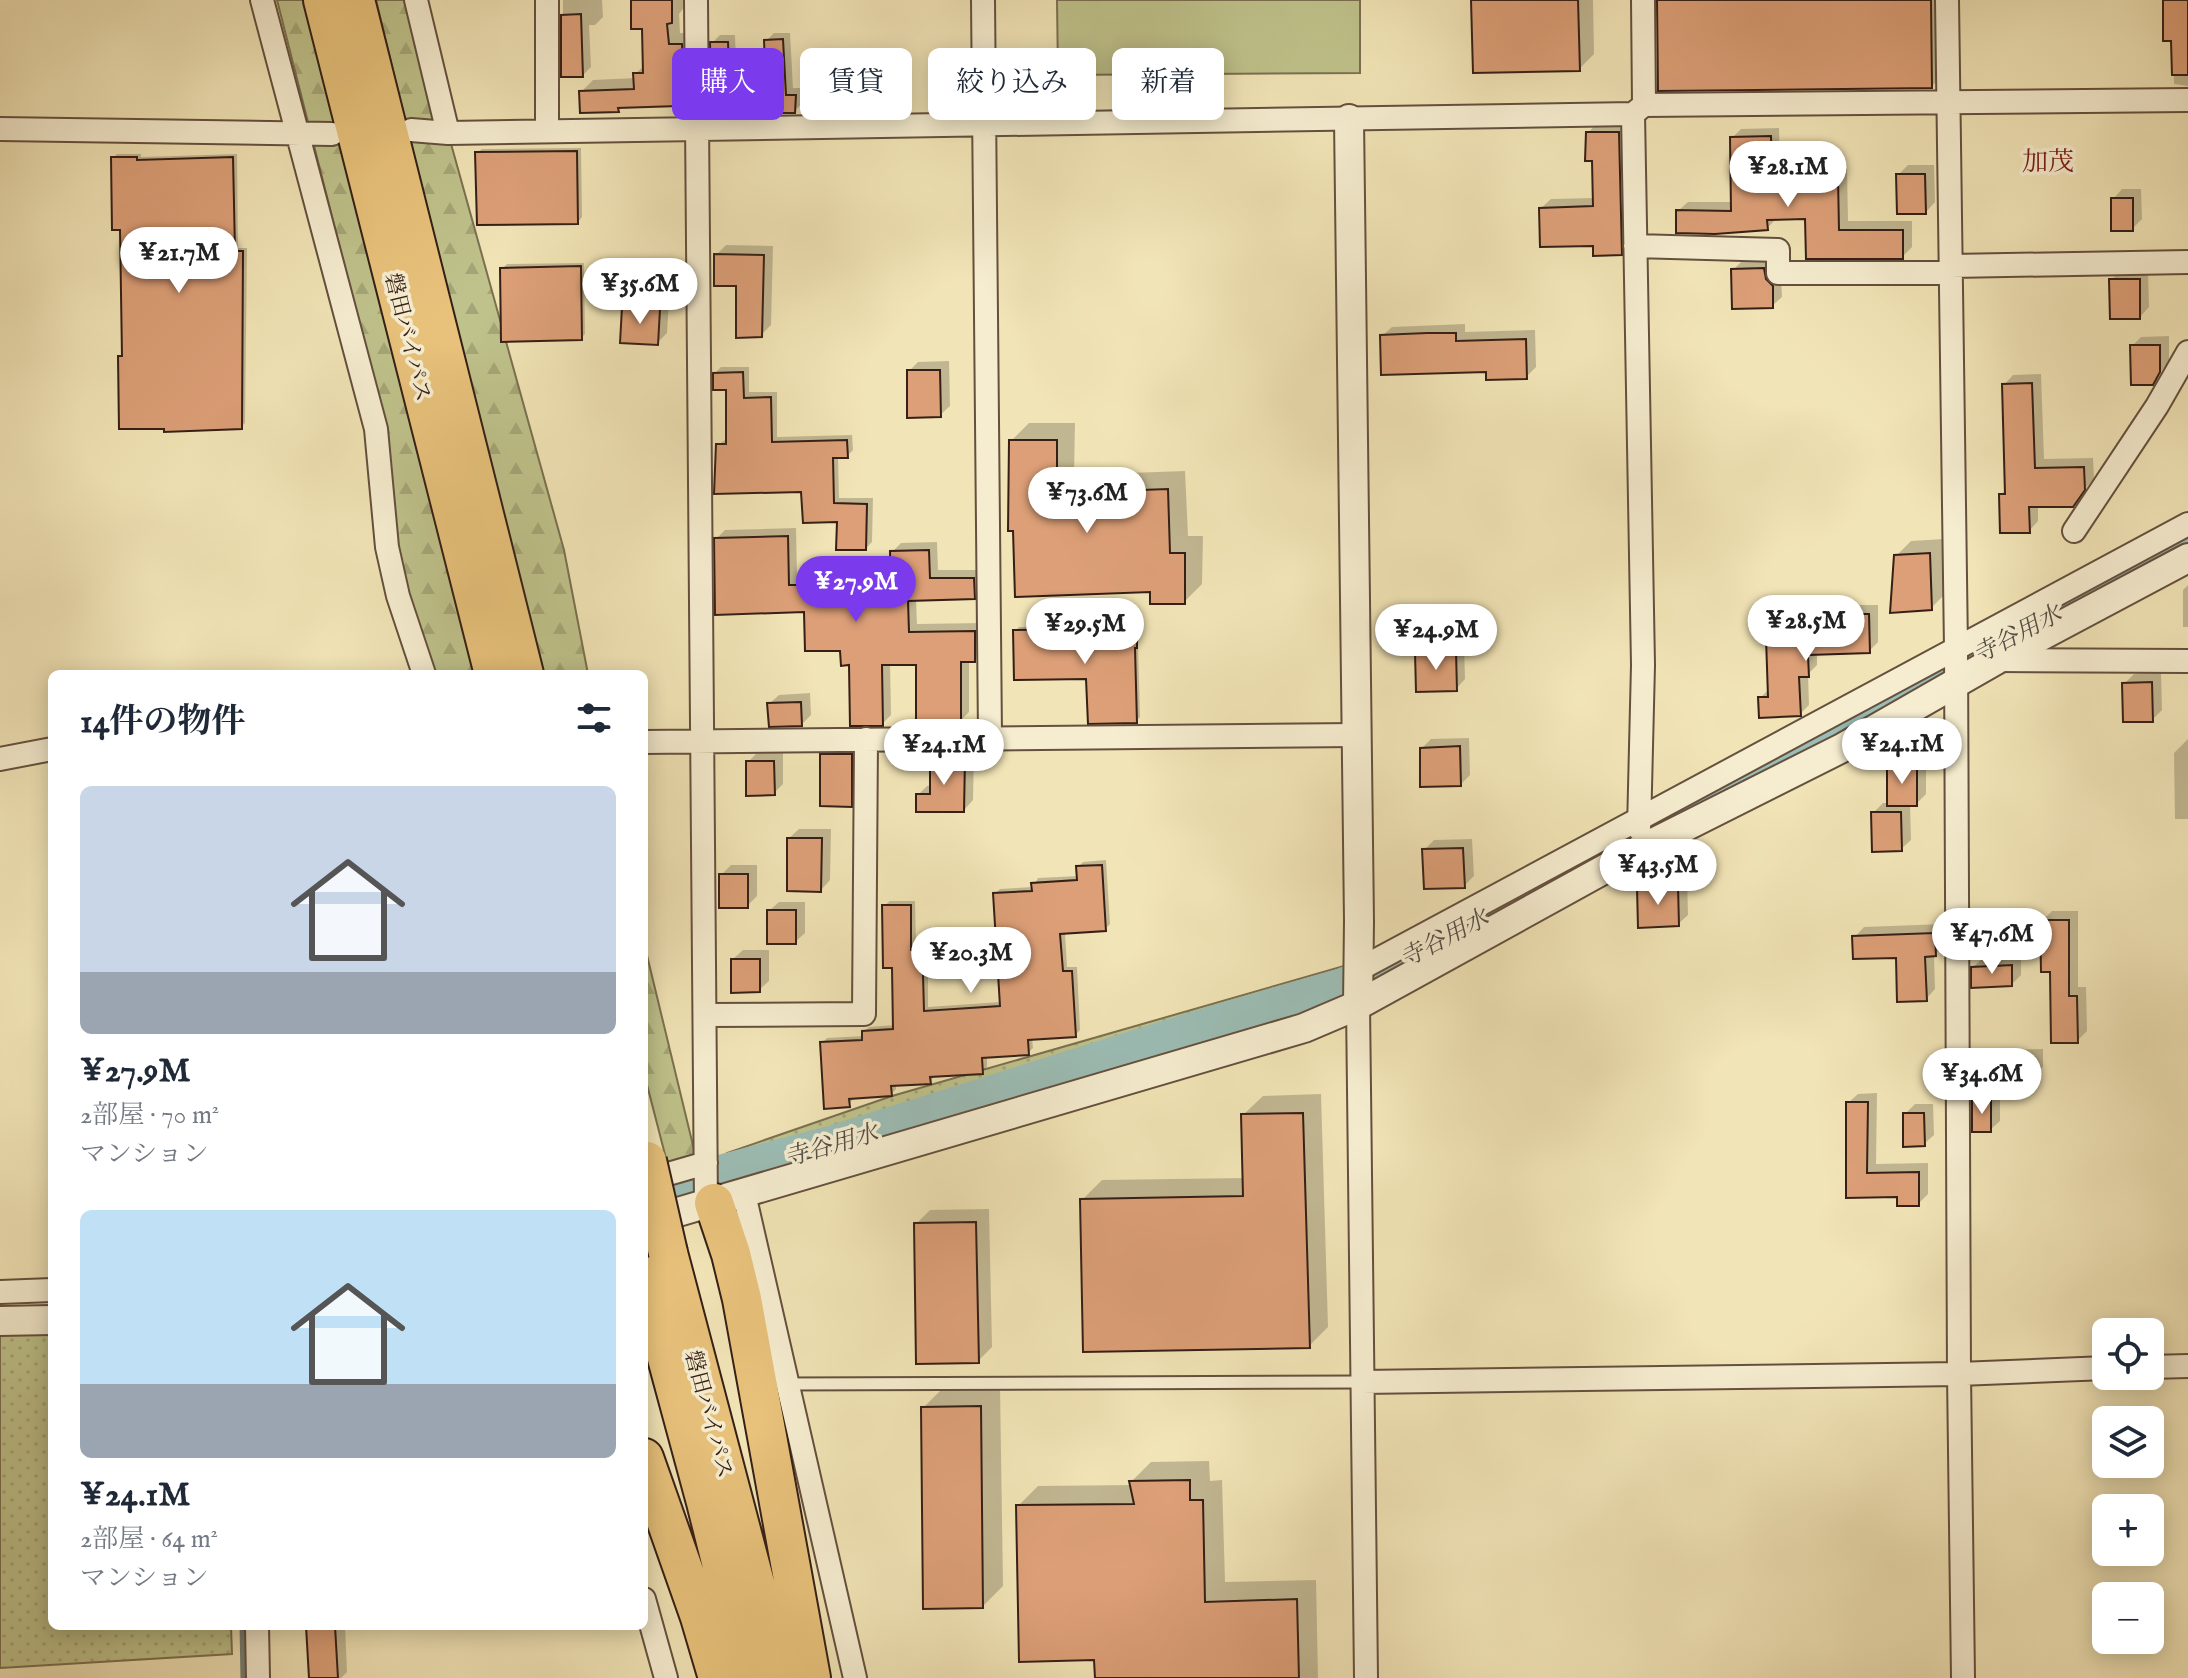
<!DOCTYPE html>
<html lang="ja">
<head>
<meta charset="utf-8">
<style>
	:root { --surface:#fff; --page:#f2f2f3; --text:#1f2937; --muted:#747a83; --accent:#7c3aed }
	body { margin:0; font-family:"IM FELL English","Noto Serif JP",serif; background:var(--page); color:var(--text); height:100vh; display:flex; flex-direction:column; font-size:30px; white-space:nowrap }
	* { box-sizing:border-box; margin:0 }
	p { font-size:26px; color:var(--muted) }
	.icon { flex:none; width:44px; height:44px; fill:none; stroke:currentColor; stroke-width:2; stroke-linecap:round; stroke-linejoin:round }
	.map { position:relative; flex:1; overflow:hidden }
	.side { position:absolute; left:48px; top:670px; width:600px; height:960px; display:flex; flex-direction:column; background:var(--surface); border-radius:12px; box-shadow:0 4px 20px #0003 }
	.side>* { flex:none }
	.hud { position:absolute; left:672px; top:48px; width:760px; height:72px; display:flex; gap:16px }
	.fabs { position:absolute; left:2092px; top:1318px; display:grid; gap:16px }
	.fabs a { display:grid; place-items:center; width:72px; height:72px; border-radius:12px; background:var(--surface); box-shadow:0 4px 20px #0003; font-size:40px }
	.price { position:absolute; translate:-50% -68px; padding:0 18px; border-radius:28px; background:#fff; color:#222; font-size:26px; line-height:52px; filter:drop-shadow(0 2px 4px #0008) }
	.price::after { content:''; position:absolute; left:50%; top:48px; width:24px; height:18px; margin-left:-12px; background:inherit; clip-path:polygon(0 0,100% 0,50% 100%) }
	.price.on { background:var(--accent); color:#fff }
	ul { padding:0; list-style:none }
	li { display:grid; align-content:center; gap:16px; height:424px; padding:0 32px }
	li span { display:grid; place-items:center; height:248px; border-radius:12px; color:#555 }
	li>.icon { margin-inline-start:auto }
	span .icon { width:144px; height:144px; fill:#fffc; stroke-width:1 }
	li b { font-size:34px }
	h2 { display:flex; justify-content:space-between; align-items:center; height:96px; padding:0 32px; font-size:34px }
	.tag { padding:0 28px; border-radius:12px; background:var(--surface); box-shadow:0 4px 20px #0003; font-size:28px; line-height:72px }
	.tag.on { background:var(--accent); color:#fff }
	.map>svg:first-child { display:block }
	.grass { fill:url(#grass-dots); stroke:#7a7050; stroke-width:2 }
	.forest { fill:url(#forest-firs); stroke:#7a7050; stroke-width:2 }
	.pitch { fill:#bfc28b; stroke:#7a7050; stroke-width:2 }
	.shadow { fill:#0003 }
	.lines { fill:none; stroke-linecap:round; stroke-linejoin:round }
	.stream { stroke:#737e75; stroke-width:7 }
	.river { stroke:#9cbdb5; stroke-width:40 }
	.building { fill:#dc9f77; stroke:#351f16; stroke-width:2 }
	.service-casing { stroke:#64503e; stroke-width:15 }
	.minor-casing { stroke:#64503e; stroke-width:26 }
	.tertiary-casing { stroke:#64503e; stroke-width:32 }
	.trunk-casing { stroke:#351f16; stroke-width:42 }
	.service { stroke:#f6edd0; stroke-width:11 }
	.minor { stroke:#f6edd0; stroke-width:22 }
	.tertiary { stroke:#f6edd0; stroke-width:28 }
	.trunk { stroke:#e8c27b; stroke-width:38 }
	.trunk-bridge-casing { stroke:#351f16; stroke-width:42; stroke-linecap:butt }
	.trunk-bridge { stroke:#e8c27b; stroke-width:38 }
	.labels { text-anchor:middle; stroke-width:7; stroke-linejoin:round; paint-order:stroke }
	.street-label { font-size:22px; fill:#351f16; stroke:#f6edd0 }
	.water-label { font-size:24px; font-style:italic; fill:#544e46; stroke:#f6edd0 }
	.quarter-label { font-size:26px; fill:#7a1f14; stroke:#f6edd0 }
</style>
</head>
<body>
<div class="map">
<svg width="2188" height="1678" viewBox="0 0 2188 1678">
	<defs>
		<pattern id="grass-dots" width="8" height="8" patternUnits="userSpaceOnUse" patternTransform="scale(2)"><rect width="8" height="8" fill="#bfc28b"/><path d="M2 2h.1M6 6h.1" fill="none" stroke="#a5a677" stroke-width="1.8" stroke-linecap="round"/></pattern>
		<pattern id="forest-firs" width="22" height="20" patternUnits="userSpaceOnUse" patternTransform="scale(2)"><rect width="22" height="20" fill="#bfc28b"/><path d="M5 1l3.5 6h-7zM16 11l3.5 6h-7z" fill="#a5a677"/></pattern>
	</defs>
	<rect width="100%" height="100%" fill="#f1e4b6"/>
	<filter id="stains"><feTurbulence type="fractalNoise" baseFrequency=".0025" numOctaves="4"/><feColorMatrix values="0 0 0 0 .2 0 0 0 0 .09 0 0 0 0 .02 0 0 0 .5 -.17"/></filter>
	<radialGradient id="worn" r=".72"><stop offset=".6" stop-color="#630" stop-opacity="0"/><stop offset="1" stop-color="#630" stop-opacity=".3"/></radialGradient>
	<!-- grass -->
	<path class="grass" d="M2188,525V558L1358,1005L744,1194L727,1153L892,1096L1358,962Z
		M52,1320V1626H231L232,1654L0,1668V1321Z"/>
	<!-- forest -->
	<path class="forest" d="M277,0H306L475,674H419L398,596L378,398Z
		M376,0H416L448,133L564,550L588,674H542L471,394Z
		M644,943L698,1166L670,1174L644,1073Z"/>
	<!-- pitch -->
	<path class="pitch" d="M1057,0H1360V73L1058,75Z"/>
	<!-- shadow -->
	<path class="shadow" d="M563,0H602L603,17L595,25H589L591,67L583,75H563Z
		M633,0H683V9L679,14L680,33H693L689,93L677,104L621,106L618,110L581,92L593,80L636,78L635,74L645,65L644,27Z
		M1473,0H1593L1594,54L1579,69Z
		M1659,0H1935L1936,82L1932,86Z
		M2164,0H2188V86L2174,84L2173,39Z
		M774,33H790L793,88H803L802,104L794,111H713L712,43L720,35H735L737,87H768L766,41Z
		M1597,123H1628L1630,244L1621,253L1595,244L1541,208L1551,199L1595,198L1594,159L1588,133Z
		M1779,128L1780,171L1847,169L1848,221H1912V247L1902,257L1807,217L1777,218L1767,228L1678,211L1688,202H1733L1732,138L1741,129Z
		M581,148L582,217L578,222L477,153L482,149Z
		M117,154H141V157L237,154L238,248H247L245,423L241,427L120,357L124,354L122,228L113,158Z
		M1908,165H1934L1935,202L1926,212L1898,175Z
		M2122,189H2141L2142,219L2132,229L2113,199Z
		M726,245L773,246L771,325L761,335L738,284L716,255Z
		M1773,259L1781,276L1782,297L1772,306L1733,270L1743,260Z
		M584,263L585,334L581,338L502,269L507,264Z
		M2148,270L2149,307L2140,317L2111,280L2121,271Z
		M634,298L669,300L667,333L657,343L624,308Z
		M1465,324V332L1535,330L1536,367L1526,377L1488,370L1382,336L1392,327Z
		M2169,336V361L2152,383L2132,346L2141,337Z
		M949,361L950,406L940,415L909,371L918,362Z
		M721,367H749V392H777V437L852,435L853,450L847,456H838L839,498H873L872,542L866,548L839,520L803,490L718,445L728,438V388L715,373Z
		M2041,374L2044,459L2093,458L2094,478L2072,505H2038V521L2029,531L2001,494L2007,489L2004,385L2013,375Z
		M1029,423H1075L1074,475L1185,471L1188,536H1203L1202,584L1184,602L1152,590L1017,595L1011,441Z
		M796,528L797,577H838V597L893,596L892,552L901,543L937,542L938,570H983V588L974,597L916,599L917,624L983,623V651L974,660H969V712L960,721L918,663H890L891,715L882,724L842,649L806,610L716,539L725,530Z
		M1944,539L1946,593L1931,608L1896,556L1911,541Z
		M2188,585V627H2183V590Z
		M1851,605H1878V642L1869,651L1817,652V665L1808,674L1809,705L1800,714L1760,698L1770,688L1768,639L1778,629L1841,627V615Z
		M1140,625L1138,644L1140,717L1136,721L1088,677L1015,631L1019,627Z
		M1464,642L1465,679L1456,689L1417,653L1426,643Z
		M2161,673L2162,710L2152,720L2124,684L2134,674Z
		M810,693L811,715L802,724L769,704L779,695Z
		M1469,738L1470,775L1461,784L1422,748L1431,739Z
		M2188,739V819H2175L2174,753Z
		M832,745H861L860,795L851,805L822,755Z
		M942,749H974L973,800L964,810L918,795L927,786L932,785V759Z
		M783,752V784L774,793L748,762L757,753Z
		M1926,757V794L1916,804H1910L1911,840L1901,849L1873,813L1883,803H1889V767L1898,758Z
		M799,829H831L830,880L821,890L789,838Z
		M1472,839L1474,876L1464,886L1424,850L1434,840Z
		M1106,860L1110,924L1105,929L1065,932L1067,967H1077L1080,1030L1075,1035L1032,1038L1033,1048L1028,1053L987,1056V1067L982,1072L935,1075L930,1082L896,1084V1089L891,1094L854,1097L849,1105L822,1043L827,1038L864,1036V1032L869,1027L895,1025L894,966L884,906L890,901H915L916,946H918V952L958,951V966L953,971L928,972V1007L1001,1002L995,894L1000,889L1033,887L1038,878L1078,876V867L1083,862Z
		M731,865H757V896L747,906L721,875Z
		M1687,878L1688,915L1678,924L1639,888L1649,879Z
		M779,902H805V933L795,942L769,911Z
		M2052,911H2078V987H2086L2087,1031L2077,1041L2052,970L2042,921Z
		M1944,924L1945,945L1934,955L1935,989L1926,999L1898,956L1855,937L1864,927Z
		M743,950H769V981L759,990L733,959Z
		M2021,957V975L2012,984L1973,967L1983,958Z
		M2043,1049V1067L2034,1076L1994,1060L2004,1050Z
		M1984,1090H2000V1121L1990,1130L1974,1100Z
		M1877,1093L1876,1164L1928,1163V1194L1918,1204L1899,1195L1848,1196V1103L1858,1094Z
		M1321,1094L1328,1327L1309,1346L1082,1200L1102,1180L1245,1178L1243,1115L1263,1096Z
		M1915,1104H1933L1934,1135L1924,1144L1905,1114Z
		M989,1209L992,1347L978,1361L916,1224L930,1210Z
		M1000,1387L1003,1586L983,1606L923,1408L943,1388Z
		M1209,1461L1210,1481L1222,1480L1225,1582L1316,1580L1318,1678H1097L1096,1658L1018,1506L1038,1486L1132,1485L1131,1482L1151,1462Z
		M309,1626H345L347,1672L341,1678H311Z"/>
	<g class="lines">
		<!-- stream -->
		<path class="stream" d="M243,1626L244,1678"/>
		<!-- river -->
		<path class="river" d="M644,1195L834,1145L1219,1024L1343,988L1374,976L1649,827L2188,543"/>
	</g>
	<!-- building -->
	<path class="building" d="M631,0H672V23L667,24L669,44H682L683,69H677L678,106L618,108L619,112L580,113L579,91L634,89L633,73H643L642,29H631Z
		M1471,0H1578L1580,71L1473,73Z
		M1657,0H1931L1932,88L1658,91Z
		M2163,0H2188V75H2172L2171,41H2163Z
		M581,14L583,77H561V15Z
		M783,39L786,95H796L795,113H711L710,42H728L730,94H766L764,40Z
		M1586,132H1619L1622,255L1593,256V246L1540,247L1539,208L1593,206L1592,161H1585Z
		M1771,136L1772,180L1838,178L1839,230H1903V259H1806L1805,219L1767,220L1768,230L1715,234L1676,233V210L1731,211L1730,137Z
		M577,151L578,224L477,225L475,152Z
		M111,157H137V160L233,157L235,251H243L242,429L164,432V429H119L118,356H122L120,230H112Z
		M1896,174H1925L1926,214H1897Z
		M2111,198H2133V231H2111Z
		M714,254L764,255L762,337L736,338V286H714Z
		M581,266L582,340L501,342L500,268Z
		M1764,268L1766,279L1773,286V308L1732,309L1731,269Z
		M2109,279H2140V319H2110Z
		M622,307L660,309L658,345L620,343Z
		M1427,333H1456V341L1526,339L1527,379L1486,380V372L1381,375L1380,335Z
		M2130,345H2160V372L2153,385H2131Z
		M907,370H940L941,417L907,418Z
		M743,372L744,398L771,397L772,442L847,440L848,458H833L834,503L867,504L866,550H836L837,522L803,523L801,492L714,494L716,444H726V390H713V373Z
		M2032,383L2035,468L2084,467L2085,490L2073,507H2029L2030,533H2000L1999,494H2005L2002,384Z
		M1009,440H1057V493L1168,489L1170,553H1185V604H1150V592L1015,597L1013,531H1008Z
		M788,536L789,585H830V605L891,604L890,551L929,550L930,578H974L975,599L908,601L909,632L975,631V662H961V723L916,722V665H882L883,726H850L849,665L841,666L840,651H805L804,612L715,615L714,538Z
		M1930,553L1932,610L1890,613L1894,555Z
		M1839,614H1869L1870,653L1808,655L1809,677H1799L1801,716L1759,718L1758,697H1768L1766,638L1839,636Z
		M1137,628V648H1135L1137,723L1088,724L1086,679L1014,680L1013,630Z
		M1456,651L1457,691L1416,692L1415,652Z
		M2152,682L2153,722H2123L2122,683Z
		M801,702L802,726L769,727L767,703Z
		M1460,746L1461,786L1420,787V748Z
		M820,754H852V807L820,806Z
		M930,758H965L964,812H916V794H930Z
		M746,761H774L775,795L746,796Z
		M1887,766H1917V806H1887Z
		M1871,812H1901L1902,851L1872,852Z
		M787,838H822L821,892L787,891Z
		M1463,848L1465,888L1424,889L1422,849Z
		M1102,865L1106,931L1060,934L1063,971H1072L1076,1037L1028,1040L1029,1055L982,1058L983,1074L930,1077L931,1084L891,1086L892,1096L849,1099L850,1107L824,1109L820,1042L862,1040V1031L893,1029L892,968H883L882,905H911V950H914V956L954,955V973L923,974L924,1011L1000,1006L993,893L1032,891L1031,883L1077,880L1076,866Z
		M719,874H748V908H719Z
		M1678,886L1679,926L1638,928L1637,888Z
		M767,910H796V944H767Z
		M2040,920H2069V996H2077L2078,1043H2051L2050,972H2041Z
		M1935,933L1936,956L1925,957L1927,1001L1897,1002L1896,958L1853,959L1852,936Z
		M731,959H760V992L731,993Z
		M2012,965V986L1971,988V967Z
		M2034,1057L2035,1078L1993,1080L1992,1059Z
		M1972,1099H1991V1132H1972Z
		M1846,1102H1868L1867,1173L1919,1172V1206H1897V1197L1846,1198Z
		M1303,1113L1310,1348L1083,1352L1080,1199L1243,1196L1241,1114Z
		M1903,1113H1924L1925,1146L1903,1147Z
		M976,1222L979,1363L916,1364L914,1223Z
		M981,1406L983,1608L923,1609L921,1407Z
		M1190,1480V1500H1203L1205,1602L1297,1599L1299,1678H1095L1094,1660L1019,1662L1016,1505L1134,1504L1129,1481Z
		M306,1626H335L338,1678H309Z"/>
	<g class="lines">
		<!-- service casing -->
		<g class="service-casing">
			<path id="service" d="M787,1384L1362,1382"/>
		</g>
		<!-- minor casing -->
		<g class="minor-casing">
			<path id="minor" d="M262,0L376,429L387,547L398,596L424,674
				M416,0L448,133
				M696,0L706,1205
				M983,0L990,736
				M1643,0L1644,105
				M1947,0L1956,649L1959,1374L1963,1678
				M1633,114L1643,665L1639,829
				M0,129L332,134
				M411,130L448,133L1633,114L1644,105L2188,100
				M547,131V0
				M1635,246L1778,250V273H1951
				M1951,266L2188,262
				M2074,531L2157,406L2188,352
				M1997,660L2188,661
				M644,742L1357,735
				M0,759L52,749
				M1358,970L2188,524
				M1358,1005L1366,1678
				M706,1015L864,1014L866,739
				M644,1181L706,1163
				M744,1194L855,1678
				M0,1292L52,1290
				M2150,1367L2188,1366
				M1362,1382L1959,1374L2106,1368
				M644,1599L666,1678
				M257,1626L258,1678"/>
		</g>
		<!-- tertiary casing -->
		<g class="tertiary-casing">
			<path id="tertiary" d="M1349,119L1359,921L1358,1005
				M644,1222L1304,1028L1358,1005L1641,849L1844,747L1996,660L2188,558
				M0,1321L52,1320"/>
		</g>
		<!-- trunk casing -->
		<g class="trunk-casing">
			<path id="trunk" d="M323,0L494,674
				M355,0L524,674
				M714,1203L731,1254L742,1299L811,1678
				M668,1253L780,1678
				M644,1273L706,1502L750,1678
				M644,1458L700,1617L718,1678"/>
		</g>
		<!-- service -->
		<use href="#service" class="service"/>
		<!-- minor -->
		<use href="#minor" class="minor"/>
		<!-- tertiary -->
		<use href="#tertiary" class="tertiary"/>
		<!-- trunk -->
		<use href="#trunk" class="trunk"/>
		<!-- trunk-bridge casing -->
		<g class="trunk-bridge-casing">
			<path id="trunk-bridge" d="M647,1161L668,1253"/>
		</g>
		<!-- trunk-bridge -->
		<use href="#trunk-bridge" class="trunk-bridge"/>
	</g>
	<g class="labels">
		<!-- street labels -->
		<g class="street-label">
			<text transform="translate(409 337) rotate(76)" y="8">磐田バイパス</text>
			<text transform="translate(710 1414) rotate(75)" y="8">磐田バイパス</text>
		</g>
		<!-- water labels -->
		<g class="water-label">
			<text transform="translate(2017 634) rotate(-28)" y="8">寺谷用水</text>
			<text transform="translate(1444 938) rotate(-28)" y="8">寺谷用水</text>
			<text transform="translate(831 1145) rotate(-16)" y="8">寺谷用水</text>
		</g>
		<!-- quarter labels -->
		<g class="quarter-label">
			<text x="2048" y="170">加茂</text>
		</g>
	</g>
	<rect width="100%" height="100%" filter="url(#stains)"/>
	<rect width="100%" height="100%" fill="url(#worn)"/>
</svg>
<div class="fabs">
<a><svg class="icon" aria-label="locate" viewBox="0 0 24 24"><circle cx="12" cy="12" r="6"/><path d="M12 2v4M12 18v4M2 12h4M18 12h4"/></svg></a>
<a><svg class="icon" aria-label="layers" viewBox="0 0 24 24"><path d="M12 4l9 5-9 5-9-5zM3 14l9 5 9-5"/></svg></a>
<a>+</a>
<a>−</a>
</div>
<b class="price" style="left:1788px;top:209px">¥28.1M</b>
<b class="price" style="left:179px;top:295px">¥21.7M</b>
<b class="price" style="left:640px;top:326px">¥35.6M</b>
<b class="price" style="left:1087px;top:535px">¥73.6M</b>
<b class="price on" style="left:856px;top:624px">¥27.9M</b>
<b class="price" style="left:1806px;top:663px">¥28.5M</b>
<b class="price" style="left:1085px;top:666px">¥29.5M</b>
<b class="price" style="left:1436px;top:672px">¥24.9M</b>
<b class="price" style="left:1902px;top:786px">¥24.1M</b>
<b class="price" style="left:944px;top:787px">¥24.1M</b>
<b class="price" style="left:1658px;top:907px">¥43.5M</b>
<b class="price" style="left:1992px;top:976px">¥47.6M</b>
<b class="price" style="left:971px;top:995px">¥20.3M</b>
<b class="price" style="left:1982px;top:1116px">¥34.6M</b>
<div class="hud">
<a class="tag on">購入</a>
<a class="tag">賃貸</a>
<a class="tag">絞り込み</a>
<a class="tag">新着</a>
</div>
<section class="side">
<h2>14件の物件<svg class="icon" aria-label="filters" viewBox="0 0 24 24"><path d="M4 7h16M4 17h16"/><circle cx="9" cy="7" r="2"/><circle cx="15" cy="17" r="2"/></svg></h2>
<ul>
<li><span style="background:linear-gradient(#c9d6e8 75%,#9aa5b1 0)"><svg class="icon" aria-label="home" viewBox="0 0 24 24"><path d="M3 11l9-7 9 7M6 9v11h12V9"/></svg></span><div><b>¥27.9M</b><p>2部屋 · 70 m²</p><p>マンション</p></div></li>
<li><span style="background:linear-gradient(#bfe0f5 70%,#9aa5b1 0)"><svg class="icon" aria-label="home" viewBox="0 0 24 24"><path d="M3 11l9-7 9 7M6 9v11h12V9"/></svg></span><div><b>¥24.1M</b><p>2部屋 · 64 m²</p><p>マンション</p></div></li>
</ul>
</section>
</div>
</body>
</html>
